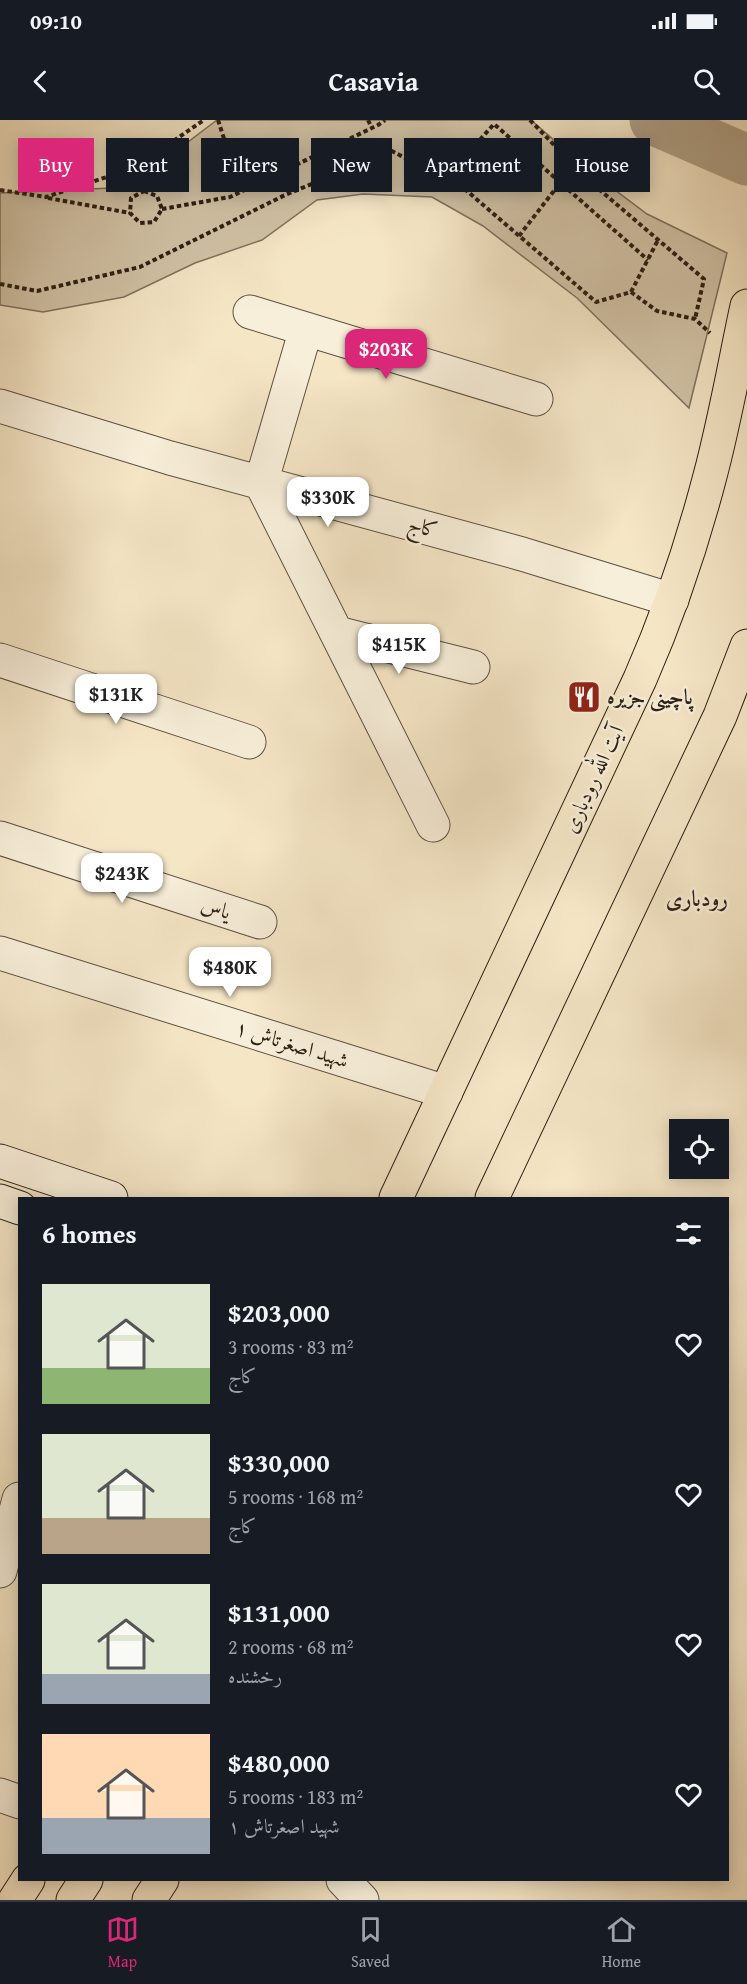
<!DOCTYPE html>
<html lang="en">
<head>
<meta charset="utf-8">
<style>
	:root { --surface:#171b24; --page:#242831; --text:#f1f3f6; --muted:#9ea1a6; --line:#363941; --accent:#db2777 }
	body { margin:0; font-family:"Gentium Book Plus",Amiri,serif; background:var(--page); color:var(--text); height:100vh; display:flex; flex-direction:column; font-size:22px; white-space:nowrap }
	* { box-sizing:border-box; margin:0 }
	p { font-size:20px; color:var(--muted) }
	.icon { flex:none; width:33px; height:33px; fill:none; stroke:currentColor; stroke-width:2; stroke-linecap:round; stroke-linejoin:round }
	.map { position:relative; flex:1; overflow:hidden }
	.details { position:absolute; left:18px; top:1077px; width:711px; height:684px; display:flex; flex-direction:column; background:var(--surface); border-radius:0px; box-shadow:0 3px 15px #0003 }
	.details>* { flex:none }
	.hud { position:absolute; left:18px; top:18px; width:711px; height:54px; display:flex; gap:12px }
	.fabs { position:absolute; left:669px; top:999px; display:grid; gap:12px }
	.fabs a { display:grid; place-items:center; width:60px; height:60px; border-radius:0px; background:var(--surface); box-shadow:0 3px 15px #0003; font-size:30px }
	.price { position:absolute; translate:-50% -51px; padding:0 14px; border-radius:12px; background:#fff; color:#222; font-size:20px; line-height:39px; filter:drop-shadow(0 2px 3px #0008) }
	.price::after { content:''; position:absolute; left:50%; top:36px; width:18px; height:14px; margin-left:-9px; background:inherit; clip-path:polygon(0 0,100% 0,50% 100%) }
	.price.active { background:var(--accent); color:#fff }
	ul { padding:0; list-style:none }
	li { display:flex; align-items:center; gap:18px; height:150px; padding:0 24px }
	li span { display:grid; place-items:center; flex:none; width:168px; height:120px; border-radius:0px; color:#555 }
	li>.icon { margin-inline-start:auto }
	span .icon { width:72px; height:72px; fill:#fffc; stroke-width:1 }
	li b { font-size:26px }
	h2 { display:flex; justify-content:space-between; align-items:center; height:72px; padding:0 24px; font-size:26px }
	.chip { padding:0 21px; border-radius:0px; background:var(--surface); box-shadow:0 3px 15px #0003; font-size:21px; line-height:54px }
	.chip.active { background:var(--accent); color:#fff }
	.status { display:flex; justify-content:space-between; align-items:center; height:42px; padding:0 30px; background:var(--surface); direction:ltr }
	.status svg { height:16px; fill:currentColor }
	header { display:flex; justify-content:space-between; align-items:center; height:78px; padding:0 24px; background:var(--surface); font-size:27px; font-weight:800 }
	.dock { display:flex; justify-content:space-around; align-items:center; height:84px; border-top:2px solid var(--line); background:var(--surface); font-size:16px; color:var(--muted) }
	.dock a { display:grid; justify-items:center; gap:3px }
	.dock .active { color:var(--accent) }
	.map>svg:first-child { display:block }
	.garden { fill:#d2c4a8; stroke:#7e725e; stroke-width:1.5 }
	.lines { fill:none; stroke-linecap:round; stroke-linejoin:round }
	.river { stroke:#b0a289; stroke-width:51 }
	.street-casing { stroke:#5d5140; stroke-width:35 }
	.secondary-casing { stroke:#2a1f14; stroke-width:35 }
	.primary-casing { stroke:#2a1f14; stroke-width:35 }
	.path { stroke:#2a1f14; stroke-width:4; stroke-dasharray:4.5 3; stroke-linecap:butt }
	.street { stroke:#f8efda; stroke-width:33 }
	.secondary { stroke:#f8efda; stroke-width:33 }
	.primary { stroke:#f5e6c6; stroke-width:33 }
	.labels { text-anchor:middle; stroke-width:5; stroke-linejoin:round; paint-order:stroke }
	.street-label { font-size:21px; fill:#2a1f14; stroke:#f8efda }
	.poi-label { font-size:21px; font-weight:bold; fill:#2a1f14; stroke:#f8efda; text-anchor:start }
	.neighbourhood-label { font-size:22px; font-weight:bold; fill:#2a1f14; stroke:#f8efda }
</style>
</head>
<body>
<div class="status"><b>09:10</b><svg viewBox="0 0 49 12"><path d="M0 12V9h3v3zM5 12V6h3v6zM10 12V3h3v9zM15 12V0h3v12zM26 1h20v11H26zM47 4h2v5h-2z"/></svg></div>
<header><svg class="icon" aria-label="back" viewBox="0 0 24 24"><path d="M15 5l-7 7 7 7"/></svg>Casavia<svg class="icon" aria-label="search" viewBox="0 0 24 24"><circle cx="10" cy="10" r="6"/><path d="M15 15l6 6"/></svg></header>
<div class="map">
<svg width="747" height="1780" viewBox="0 0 747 1780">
	<rect width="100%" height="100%" fill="#f5e6c6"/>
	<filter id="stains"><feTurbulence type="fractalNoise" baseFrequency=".00333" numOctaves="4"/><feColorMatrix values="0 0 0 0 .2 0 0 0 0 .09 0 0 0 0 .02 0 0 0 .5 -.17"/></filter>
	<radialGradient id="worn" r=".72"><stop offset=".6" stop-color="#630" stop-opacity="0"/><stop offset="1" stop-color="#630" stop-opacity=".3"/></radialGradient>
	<!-- garden -->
	<path class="garden" d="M217,0H531L586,48L647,94L727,133L689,288L577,178L483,106L432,77L363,74L317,80L262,120L195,143L124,177L43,192L0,185V73L112,68L147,53Z"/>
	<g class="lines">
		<!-- river -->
		<path class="river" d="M655,0L747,40"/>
		<!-- street casing -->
		<g class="street-casing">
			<path id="street" d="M250,192L536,279
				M306,209L261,363L433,705
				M0,286L170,338L522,434L672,480
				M337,513L473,547
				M0,540L249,622
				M0,718L260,802
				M0,833L446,972
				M0,1451L19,1379
				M0,1675L20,1682
				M343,1760L362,1780"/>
		</g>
		<!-- secondary casing -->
		<g class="secondary-casing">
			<path id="secondary" d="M0,1041L111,1078
				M0,1081L20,1088"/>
		</g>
		<!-- primary casing -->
		<g class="primary-casing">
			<path id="primary" d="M396,1078L640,559C669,493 692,425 710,356C725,300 735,242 747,186
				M492,1078L720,596L747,526
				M15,1780L28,1760
				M73,1780L86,1760
				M149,1780L162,1760"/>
		</g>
		<!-- path -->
		<path class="path" d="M218,0L241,71
			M368,0L372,8
			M530,0L587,59L704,159L695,199
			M445,59L494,4L648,140
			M0,70L46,77L134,48L204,0
			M144,71L157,76L162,89L154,102L140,103L130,93L131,78Z
			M48,78L130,93
			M162,89L230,77L378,5L385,0
			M519,116L560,63
			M0,164L37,171L140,147L285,75L392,31L467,71L596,182L631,172L657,191L695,199L710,213
			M631,172L658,120"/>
		<!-- street -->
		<use href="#street" class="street"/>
		<!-- secondary -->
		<use href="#secondary" class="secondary"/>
		<!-- primary -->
		<use href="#primary" class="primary"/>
	</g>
	<!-- icons -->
	<defs>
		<g id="restaurant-square" transform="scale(1.725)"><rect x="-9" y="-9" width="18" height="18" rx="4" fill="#8f2418" stroke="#f8efda"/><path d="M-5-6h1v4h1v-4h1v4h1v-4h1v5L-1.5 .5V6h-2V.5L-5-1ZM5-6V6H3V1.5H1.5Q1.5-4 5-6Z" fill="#fff"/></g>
	</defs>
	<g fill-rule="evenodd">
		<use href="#restaurant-square" x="584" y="577"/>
	</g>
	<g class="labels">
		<!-- street labels -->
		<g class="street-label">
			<text transform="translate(423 407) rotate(15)" y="7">کاج</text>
			<text transform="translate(593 659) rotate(-65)" y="7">آیت الله رودباری</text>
			<text transform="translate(216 788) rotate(18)" y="7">یاس</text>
			<text transform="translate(292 924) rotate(17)" y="7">شهید اصغرتاش ۱</text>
		</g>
		<!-- poi labels -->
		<g class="poi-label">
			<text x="607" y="584">پاچینی جزیره</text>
		</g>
		<!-- neighbourhood labels -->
		<g class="neighbourhood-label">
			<text x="697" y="786">رودباری</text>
		</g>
	</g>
	<rect width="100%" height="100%" filter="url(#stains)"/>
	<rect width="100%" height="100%" fill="url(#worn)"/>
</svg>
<div class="fabs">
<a><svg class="icon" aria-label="locate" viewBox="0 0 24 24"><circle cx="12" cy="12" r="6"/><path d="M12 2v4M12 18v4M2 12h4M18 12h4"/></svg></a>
</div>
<b class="price active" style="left:386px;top:260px">$203K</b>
<b class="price" style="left:328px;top:408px">$330K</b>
<b class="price" style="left:399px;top:555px">$415K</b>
<b class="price" style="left:116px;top:605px">$131K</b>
<b class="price" style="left:122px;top:784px">$243K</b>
<b class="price" style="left:230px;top:878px">$480K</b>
<div class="hud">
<a class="chip active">Buy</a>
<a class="chip">Rent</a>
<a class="chip">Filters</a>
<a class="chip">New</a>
<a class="chip">Apartment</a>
<a class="chip">House</a>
</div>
<section class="details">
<h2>6 homes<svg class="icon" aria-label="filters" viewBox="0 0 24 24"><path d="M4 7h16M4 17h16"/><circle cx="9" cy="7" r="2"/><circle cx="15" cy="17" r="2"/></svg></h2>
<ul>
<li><span style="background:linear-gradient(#dfe7d0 70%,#8fb573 0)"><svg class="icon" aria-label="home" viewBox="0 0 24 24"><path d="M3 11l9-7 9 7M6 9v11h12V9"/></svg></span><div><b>$203,000</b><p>3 rooms · 83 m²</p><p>کاج</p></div><svg class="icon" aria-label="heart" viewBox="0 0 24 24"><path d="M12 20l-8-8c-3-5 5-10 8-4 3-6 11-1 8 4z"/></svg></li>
<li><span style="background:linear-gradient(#dfe7d0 70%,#b9a48a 0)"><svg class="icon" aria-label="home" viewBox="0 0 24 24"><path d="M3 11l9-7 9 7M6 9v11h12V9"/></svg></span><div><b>$330,000</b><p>5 rooms · 168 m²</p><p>کاج</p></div><svg class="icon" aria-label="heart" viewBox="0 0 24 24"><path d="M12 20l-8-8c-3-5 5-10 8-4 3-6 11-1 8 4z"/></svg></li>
<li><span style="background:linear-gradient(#dfe7d0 75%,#9aa5b1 0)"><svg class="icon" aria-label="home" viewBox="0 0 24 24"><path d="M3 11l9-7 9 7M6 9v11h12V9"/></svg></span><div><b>$131,000</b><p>2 rooms · 68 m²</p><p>رخشنده</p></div><svg class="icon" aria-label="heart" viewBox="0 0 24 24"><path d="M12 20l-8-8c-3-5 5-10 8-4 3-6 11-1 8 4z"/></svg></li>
<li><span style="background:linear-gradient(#ffd9b3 70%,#9aa5b1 0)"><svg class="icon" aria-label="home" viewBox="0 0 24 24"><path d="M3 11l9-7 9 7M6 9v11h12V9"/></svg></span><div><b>$480,000</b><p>5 rooms · 183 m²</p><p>شهید اصغرتاش ۱</p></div><svg class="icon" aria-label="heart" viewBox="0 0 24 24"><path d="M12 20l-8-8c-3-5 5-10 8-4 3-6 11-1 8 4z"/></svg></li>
</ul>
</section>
</div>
<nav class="dock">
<a class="active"><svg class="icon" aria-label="map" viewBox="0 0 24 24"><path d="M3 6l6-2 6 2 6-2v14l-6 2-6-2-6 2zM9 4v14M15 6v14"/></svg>Map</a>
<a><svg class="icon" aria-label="saved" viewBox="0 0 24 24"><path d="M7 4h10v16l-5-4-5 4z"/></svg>Saved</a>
<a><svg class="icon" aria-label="home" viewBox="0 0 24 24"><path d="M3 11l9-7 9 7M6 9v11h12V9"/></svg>Home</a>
</nav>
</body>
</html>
